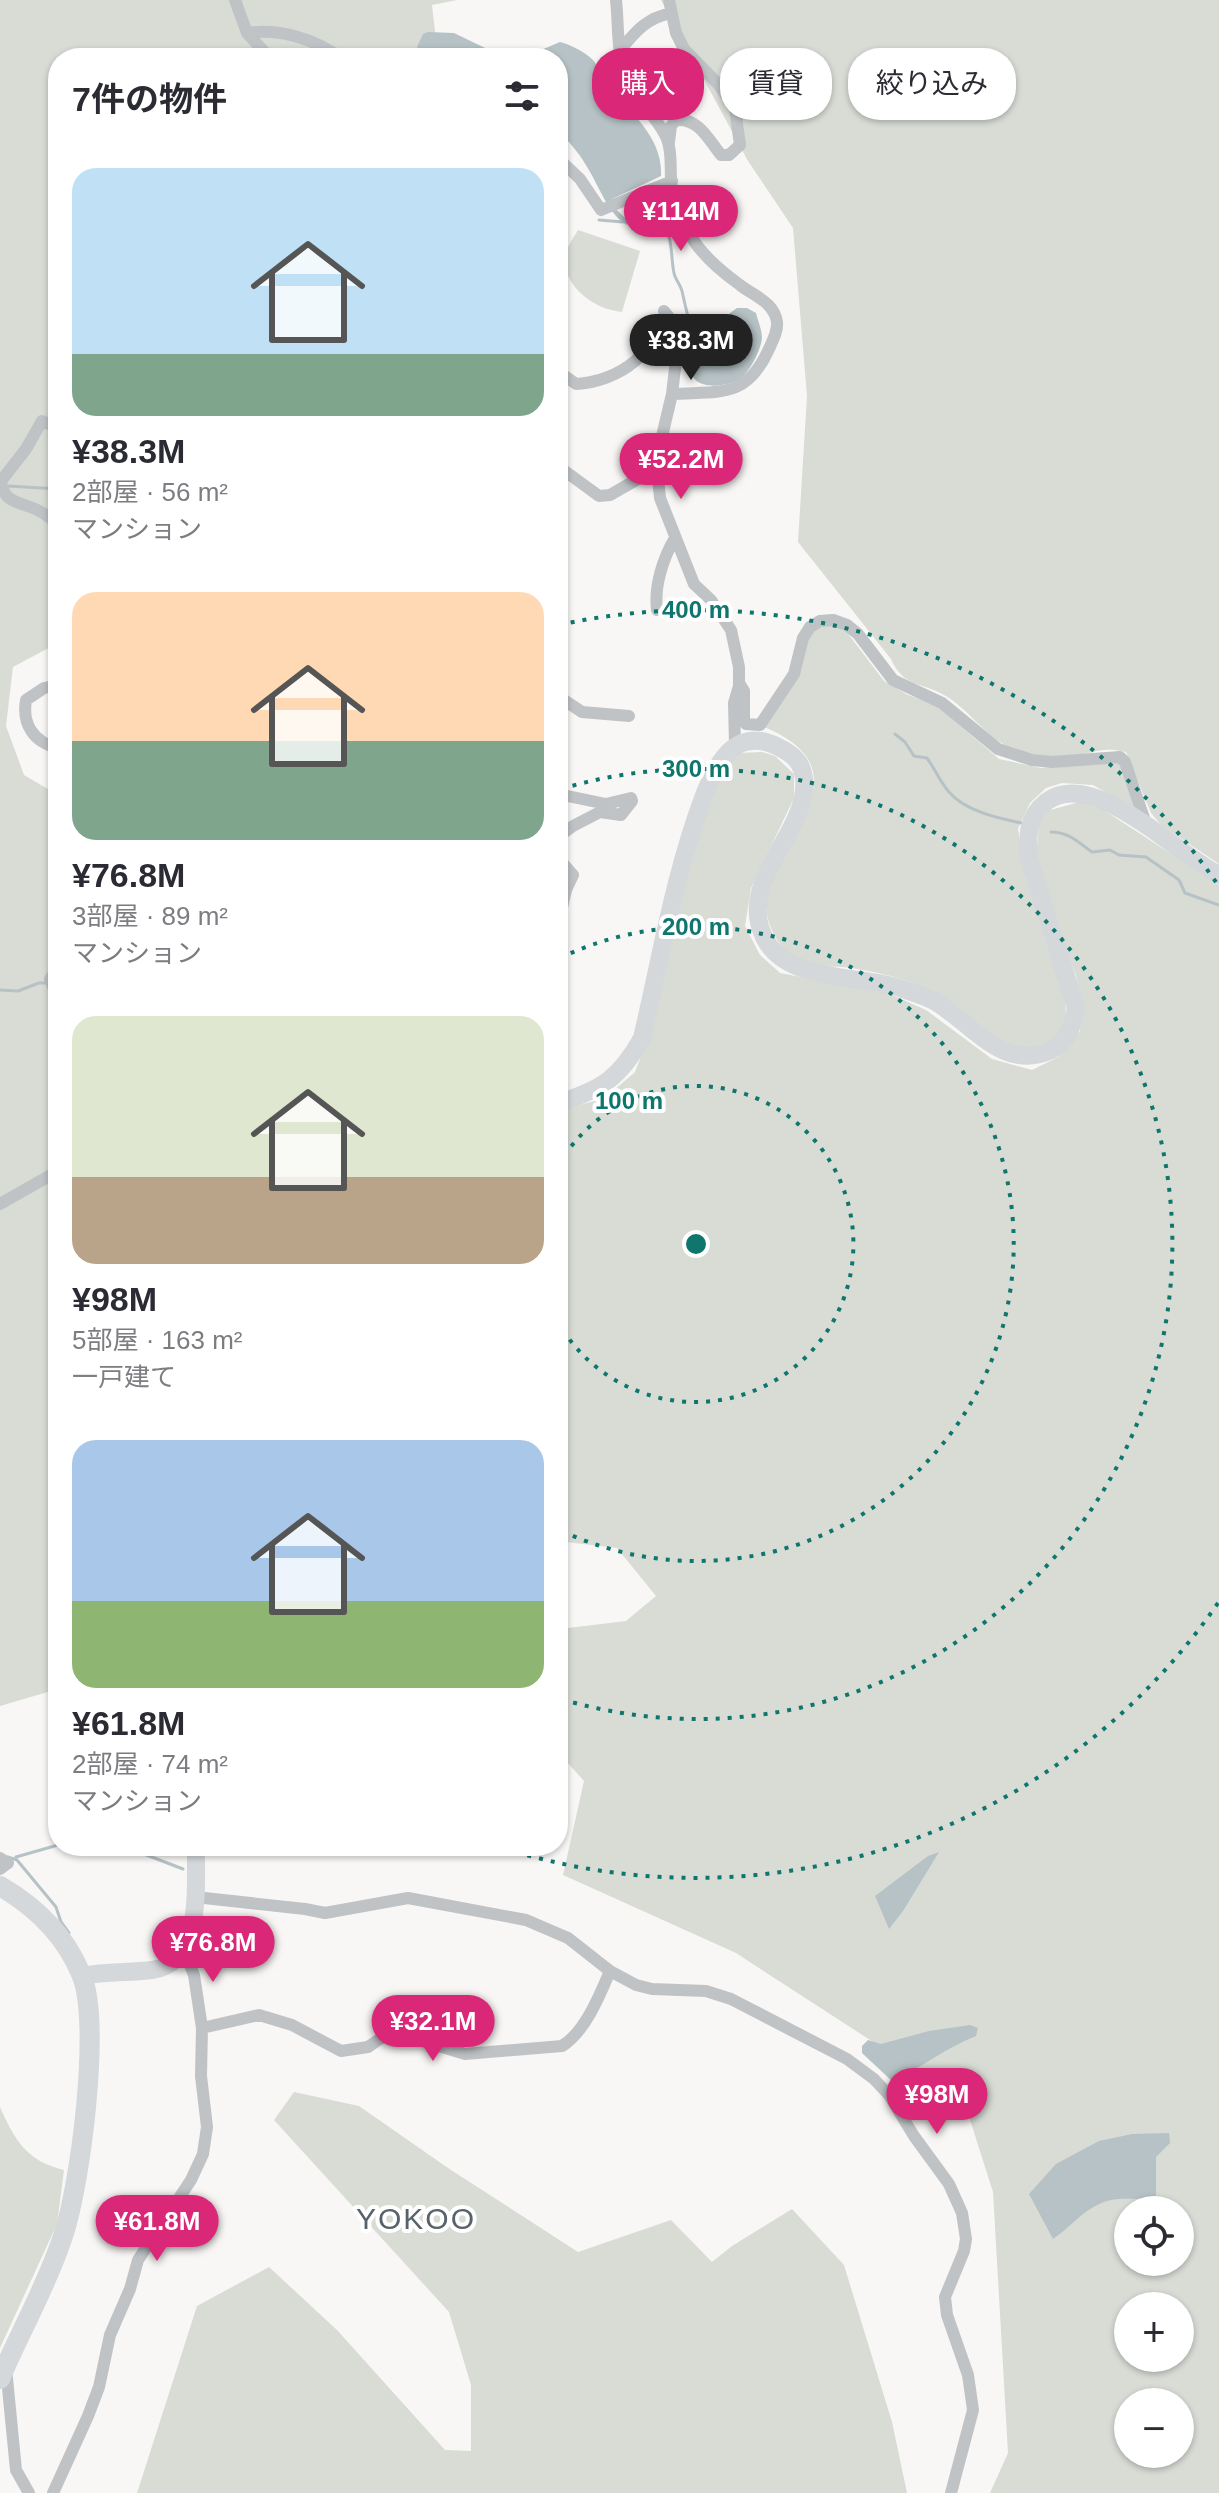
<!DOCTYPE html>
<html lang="ja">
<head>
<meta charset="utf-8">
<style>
	:root { --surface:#fff; --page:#f2f2f3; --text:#2b2b33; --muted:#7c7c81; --accent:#db2777 }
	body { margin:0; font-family:Arial,"Noto Sans JP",sans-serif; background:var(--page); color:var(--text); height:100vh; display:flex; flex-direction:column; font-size:30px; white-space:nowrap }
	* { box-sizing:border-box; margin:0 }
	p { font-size:26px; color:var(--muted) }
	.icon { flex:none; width:44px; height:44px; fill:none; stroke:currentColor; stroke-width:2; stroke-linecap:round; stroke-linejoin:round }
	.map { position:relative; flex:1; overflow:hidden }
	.side { position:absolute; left:48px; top:48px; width:520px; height:1808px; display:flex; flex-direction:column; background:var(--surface); border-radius:32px; box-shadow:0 2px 6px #0004 }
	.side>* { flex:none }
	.banner { position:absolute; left:592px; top:48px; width:506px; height:72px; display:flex; gap:16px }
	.fabs { position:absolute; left:1114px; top:2196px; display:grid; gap:16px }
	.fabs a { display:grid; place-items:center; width:80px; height:80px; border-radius:50%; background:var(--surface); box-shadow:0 2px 6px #0004; font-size:40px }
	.price { position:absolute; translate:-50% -68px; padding:0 18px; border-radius:28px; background:var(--accent); color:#fff; font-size:26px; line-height:52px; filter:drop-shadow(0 2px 4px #0008) }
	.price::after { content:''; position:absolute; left:50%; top:48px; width:24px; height:18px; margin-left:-12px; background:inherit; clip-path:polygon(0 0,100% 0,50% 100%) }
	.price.selected { background:#222; color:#fff }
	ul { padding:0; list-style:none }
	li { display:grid; align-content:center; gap:16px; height:424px; padding:0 24px }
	li span { display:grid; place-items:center; height:248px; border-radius:24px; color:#555 }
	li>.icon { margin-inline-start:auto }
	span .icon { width:144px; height:144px; fill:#fffc; stroke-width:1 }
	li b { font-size:34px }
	h2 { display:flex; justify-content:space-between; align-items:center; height:96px; padding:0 24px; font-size:34px }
	.chip { padding:0 28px; border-radius:32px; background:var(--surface); box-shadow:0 2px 6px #0004; font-size:28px; line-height:72px }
	.chip.selected { background:var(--accent); color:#fff }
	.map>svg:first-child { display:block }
	.green { fill:#d8dcd5; fill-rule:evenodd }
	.water { fill:#b6c2c5 }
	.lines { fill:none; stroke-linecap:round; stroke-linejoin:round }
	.stream { stroke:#b6c2c5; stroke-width:3 }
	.street { stroke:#bfc3c6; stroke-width:12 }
	.secondary { stroke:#d4d8db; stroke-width:18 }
	.primary { stroke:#d4d8db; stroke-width:20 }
	.ring { fill:none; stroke:#0f766e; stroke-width:4; stroke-dasharray:4 8 }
	.labels { text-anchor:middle; stroke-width:8; stroke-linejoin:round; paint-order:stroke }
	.neighbourhood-label { font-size:30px; letter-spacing:2px; fill:#576269; stroke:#fff }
	.centre { fill:#0f766e; stroke:#fff; stroke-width:4 }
	.ring-label { font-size:24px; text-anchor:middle; font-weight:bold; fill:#0f766e; stroke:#fff; stroke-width:8; stroke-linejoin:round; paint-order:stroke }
</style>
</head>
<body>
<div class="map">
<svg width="1219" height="2493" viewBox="0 0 1219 2493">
	<rect width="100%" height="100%" fill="#f8f7f5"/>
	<!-- green -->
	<path class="green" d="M0,0H457L432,5L438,58H58V643L13,667L6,726L24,775L58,795V1689L0,1706Z
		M661,0H1219V864L1161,825L1151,813L1126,752C1098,746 1096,754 1072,756C1055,758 1027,755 1011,748C985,737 968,708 944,695C921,682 903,687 891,659L798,542L807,396L793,228L748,161Z
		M578,230L640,251L622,312C595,310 559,285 566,253C568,245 574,237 578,230Z
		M835,624L846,631L884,681L906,694L937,706L999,759L1041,768L1118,762L1124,770L1135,809L1093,785L1062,783L1046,788L1030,803L1018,829L1026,879L1065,992L1066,1017L1059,1038L1043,1049C1030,1048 1012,1049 1000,1045C992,1042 983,1032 976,1026C954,1009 932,989 905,980C889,975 869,971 852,968C831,966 812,967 793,956C783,951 776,939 771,928C740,859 887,778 764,727L812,631L821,625Z
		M762,752L775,756L794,774V798L751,888L745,926L760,955L780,973L890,994L926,1010L992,1059L1032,1070L1060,1056L1080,1031L1081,1001L1076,976L1060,934L1036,859L1039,823L1047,811L1079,802L1102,809L1219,885V2493H990L1008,2453L993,2192L964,2101L736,1953L563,1875L584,1781L558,1752V1638L560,1629L626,1621L656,1596L617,1548L558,1541V1111L605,1098L635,1072L649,1036L680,883L723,769L739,753ZM1128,2210H1180V2262H1128ZM1128,2306H1180V2358H1128ZM1128,2402H1180V2454H1128Z
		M294,2092L359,2106L448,2168L578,2252L671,2220L712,2262L732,2246L792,2209L844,2265L892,2422L907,2493H137L197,2306L269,2267L337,2330L445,2450L471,2451V2385L449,2312L274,2120Z
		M0,2107C15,2141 27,2161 64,2170L57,2224L0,2348Z"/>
	<!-- water -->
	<path class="water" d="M428,32L454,33L506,58H460L448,54L432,57L417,47L423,34Z
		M560,42C569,44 585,52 593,60C599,67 603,78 609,86C631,114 663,137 661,176L612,199L615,208L628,221L627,225C610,216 600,189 590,172C582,157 571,143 558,131V58H522Z
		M737,308H747L756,313C758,321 762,330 762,338C761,350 750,371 741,378C729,387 693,392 691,370C691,366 693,362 693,358L705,350L699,346L697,336L703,326L715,324Z
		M939,1852L903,1911L889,1929L875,1896L928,1856Z
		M970,2025L978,2028L976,2036C946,2048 921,2067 893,2082L862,2053V2046L868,2040L881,2044L929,2031Z
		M1169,2133L1170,2143L1156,2157V2196C1141,2201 1126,2197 1111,2200C1085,2206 1074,2225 1053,2239L1029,2194L1056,2164L1099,2141L1132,2134Z"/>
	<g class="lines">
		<!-- stream -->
		<path class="stream" d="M599,220L623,222
			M627,221C638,217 648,224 658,218C674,232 670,254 674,273C675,279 680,284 682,291C686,308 688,323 698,339
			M8,486L58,489
			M895,734L905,742L914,756L927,758C935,769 940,782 949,792C965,811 998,818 1021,823
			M1051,832C1069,832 1079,843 1092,852L1110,850L1119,855L1146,857L1179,880L1185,893L1219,905
			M0,990L18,991L39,983H46
			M70,1846L89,1851L107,1846
			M123,1846L183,1869
			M8,1857L17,1860L56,1907L61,1922L69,1933
			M16,1857L58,1845"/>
		<!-- street -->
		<path class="street" d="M235,0L247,33L270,58
			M616,0C619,26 616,61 629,84C639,103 659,119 667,139C674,157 668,175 673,193C676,207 685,225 692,238C703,256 722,272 740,285C754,296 774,302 777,322C778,332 772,342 768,351C746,399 719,391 672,394
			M247,33C280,28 314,39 341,58
			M621,49C637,30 647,18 671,13
			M669,142L671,126L676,120C699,118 708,139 721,155H729L740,145L735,109L719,85L684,49L676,33L669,0
			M558,158L580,179L601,210L672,181
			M664,311L673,322L677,351L672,394L659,449L657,468L660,498L694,584L711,600L731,630L739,667V686L734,703L735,745
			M558,371L576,384C596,383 619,375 635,361C649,348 656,336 675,330
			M58,428L42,421L26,449L1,481C4,506 23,501 41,512C47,515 52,520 58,524
			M558,466L599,496L610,495L657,468
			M657,610C654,586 663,558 675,538
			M739,683L744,691V720L746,724L760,725L794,674L803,638L810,627L820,621L833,620L847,625L858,634L893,680L942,703L998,749L1032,760L1052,762L1120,757L1125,762L1147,827
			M58,685L44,688L26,700C22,724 33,742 58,748
			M558,696L582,712L629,716
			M558,794L606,804L631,798L632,801L621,815L600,812L573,826L558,837
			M558,858L573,875L566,890L558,925
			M58,968L50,979L58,999
			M0,1204L58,1171
			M0,1858L8,1863L0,1869
			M195,1897L305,1909L325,1913L408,1898L526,1920L568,1938L610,1971L636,1985L652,1989L706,1991L731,1999L847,2059L874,2079L889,2095L914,2136L949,2184L962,2213L966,2239L964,2251L945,2297L947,2315L968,2375L973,2410L951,2493
			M202,2028L259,2015L292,2025L341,2051L368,2047L384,2036L400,2034L465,2054L562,2046C585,2032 600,1995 610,1971
			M6,2368L16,2470L29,2493
			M53,2493L88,2416L99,2387L110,2335L130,2289L138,2260L191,2180L203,2154L207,2127L201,2076L202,2028L194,1975L184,1951"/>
		<!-- secondary -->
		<path class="secondary" d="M558,1103C601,1090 620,1078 642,1038C661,957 674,876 703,798C718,758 738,723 784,750C796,757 802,764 804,778C810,832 736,879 764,937C785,982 860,975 900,988C911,992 924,996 934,1001C972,1023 1002,1071 1049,1051C1067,1044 1073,1026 1076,1008L1029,859C1027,837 1027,817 1046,802C1093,766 1176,854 1219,875
			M82,1976C106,1971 128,1973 152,1970C204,1963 195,1885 196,1846"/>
		<!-- primary -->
		<path class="primary" d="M0,1886C36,1907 65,1935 81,1974C102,2021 80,2190 62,2239C46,2287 20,2332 0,2379"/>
	</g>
	<!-- distance rings -->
	<g class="ring">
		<path d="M558 1166A158 158 0 1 1 558 1322"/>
		<path d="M560 958A317 317 0 1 1 560 1530"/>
		<path d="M561 789A475 475 0 1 1 561 1699"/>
		<path d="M1218 1603A634 634 0 0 1 500 1847M559 625A634 634 0 0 1 1218 885"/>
	</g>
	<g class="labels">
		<!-- neighbourhood labels -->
		<g class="neighbourhood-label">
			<text x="416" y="2229">YOKOO</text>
		</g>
	</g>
	<circle cx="696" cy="1244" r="12" class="centre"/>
	<g class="ring-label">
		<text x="696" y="618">400 m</text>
		<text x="696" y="777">300 m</text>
		<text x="696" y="935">200 m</text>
		<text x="629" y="1109">100 m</text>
	</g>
</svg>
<div class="fabs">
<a><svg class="icon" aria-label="locate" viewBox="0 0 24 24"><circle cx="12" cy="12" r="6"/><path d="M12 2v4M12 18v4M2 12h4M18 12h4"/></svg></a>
<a>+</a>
<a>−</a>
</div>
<b class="price" style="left:681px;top:253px">¥114M</b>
<b class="price selected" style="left:691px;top:382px">¥38.3M</b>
<b class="price" style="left:681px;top:501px">¥52.2M</b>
<b class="price" style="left:213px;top:1984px">¥76.8M</b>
<b class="price" style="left:433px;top:2063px">¥32.1M</b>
<b class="price" style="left:937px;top:2136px">¥98M</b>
<b class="price" style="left:157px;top:2263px">¥61.8M</b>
<div class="banner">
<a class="chip selected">購入</a>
<a class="chip">賃貸</a>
<a class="chip">絞り込み</a>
</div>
<section class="side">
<h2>7件の物件<svg class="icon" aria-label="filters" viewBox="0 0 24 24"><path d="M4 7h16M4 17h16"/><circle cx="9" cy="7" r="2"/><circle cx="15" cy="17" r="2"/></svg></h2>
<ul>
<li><span style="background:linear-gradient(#bfe0f5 75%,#7fa58c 0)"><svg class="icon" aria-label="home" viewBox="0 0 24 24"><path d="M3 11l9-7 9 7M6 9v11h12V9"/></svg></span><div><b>¥38.3M</b><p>2部屋 · 56 m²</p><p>マンション</p></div></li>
<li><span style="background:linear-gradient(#ffd9b3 60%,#7fa58c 0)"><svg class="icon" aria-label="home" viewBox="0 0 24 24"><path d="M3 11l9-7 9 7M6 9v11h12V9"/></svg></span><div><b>¥76.8M</b><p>3部屋 · 89 m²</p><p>マンション</p></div></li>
<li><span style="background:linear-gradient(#dfe7d0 65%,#b9a48a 0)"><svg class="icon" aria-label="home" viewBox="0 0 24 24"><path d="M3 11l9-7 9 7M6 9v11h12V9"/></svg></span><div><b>¥98M</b><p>5部屋 · 163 m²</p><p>一戸建て</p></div></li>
<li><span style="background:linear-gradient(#a9c7e8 65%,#8fb573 0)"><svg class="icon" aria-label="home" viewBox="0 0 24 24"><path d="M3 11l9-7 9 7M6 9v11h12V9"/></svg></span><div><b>¥61.8M</b><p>2部屋 · 74 m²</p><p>マンション</p></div></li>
</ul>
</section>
</div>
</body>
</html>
